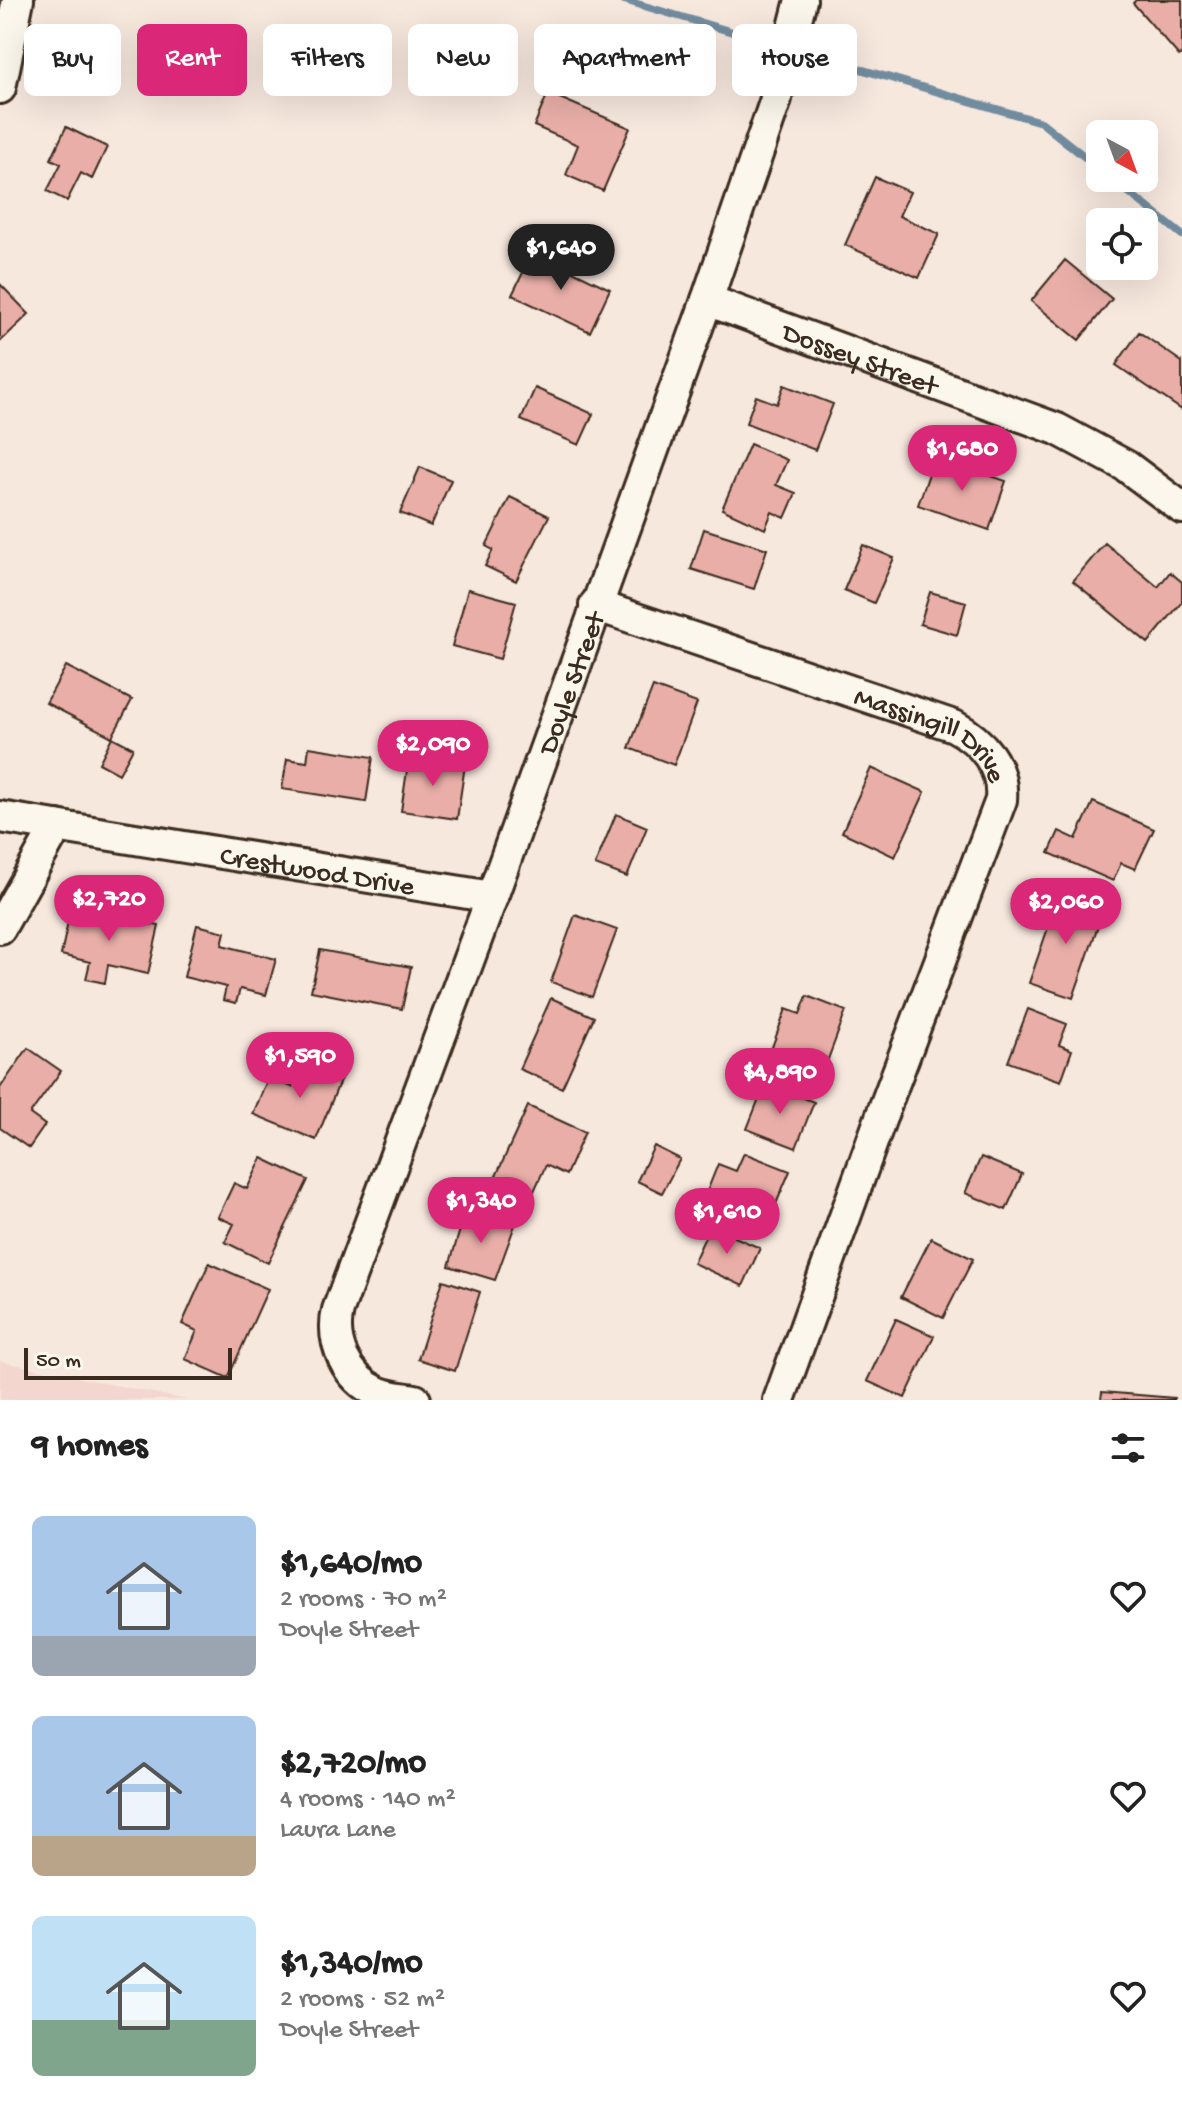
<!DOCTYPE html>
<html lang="en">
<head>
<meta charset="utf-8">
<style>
	:root { --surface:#fff; --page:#f2f2f2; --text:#222; --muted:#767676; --accent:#db2777 }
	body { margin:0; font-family:"Gochi Hand",sans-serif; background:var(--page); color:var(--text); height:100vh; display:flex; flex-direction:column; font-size:30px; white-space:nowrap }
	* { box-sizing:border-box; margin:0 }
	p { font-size:26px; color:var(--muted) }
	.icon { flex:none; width:44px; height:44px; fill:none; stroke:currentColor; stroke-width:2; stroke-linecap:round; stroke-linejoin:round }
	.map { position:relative; height:1400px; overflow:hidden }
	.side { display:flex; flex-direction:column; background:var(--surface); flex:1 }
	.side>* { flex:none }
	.banner { position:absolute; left:24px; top:24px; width:1134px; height:72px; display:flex; gap:16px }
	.needle { width:52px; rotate:139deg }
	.fabs { position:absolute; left:1086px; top:120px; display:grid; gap:16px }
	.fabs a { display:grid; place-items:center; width:72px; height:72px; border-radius:12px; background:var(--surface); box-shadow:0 8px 32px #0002; font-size:40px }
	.scale { position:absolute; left:24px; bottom:20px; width:208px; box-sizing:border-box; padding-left:8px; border:4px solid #3b2a1e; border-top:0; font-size:22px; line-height:28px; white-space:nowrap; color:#3b2a1e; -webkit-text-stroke:6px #fbf7ec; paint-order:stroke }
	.price { position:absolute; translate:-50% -68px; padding:0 18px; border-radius:28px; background:var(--accent); color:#fff; font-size:26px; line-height:52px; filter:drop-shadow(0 2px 4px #0008) }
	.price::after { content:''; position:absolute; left:50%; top:48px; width:24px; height:18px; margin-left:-12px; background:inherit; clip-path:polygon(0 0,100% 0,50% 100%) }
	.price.active { background:#222; color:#fff }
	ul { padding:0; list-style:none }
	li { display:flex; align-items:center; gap:24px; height:200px; padding:0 32px }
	li span { display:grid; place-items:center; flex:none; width:224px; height:160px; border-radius:12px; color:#555 }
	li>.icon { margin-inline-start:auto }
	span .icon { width:96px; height:96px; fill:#fffc; stroke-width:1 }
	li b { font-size:34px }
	h2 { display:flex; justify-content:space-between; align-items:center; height:96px; padding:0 32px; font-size:34px }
	.tag { padding:0 28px; border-radius:12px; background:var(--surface); box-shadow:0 8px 32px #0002; font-size:28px; line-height:72px }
	.tag.active { background:var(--accent); color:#fff }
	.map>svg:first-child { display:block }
	.built { fill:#f3d7ce }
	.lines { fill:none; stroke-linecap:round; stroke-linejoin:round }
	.stream { stroke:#728c9f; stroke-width:8 }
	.building { fill:#e9aea8; stroke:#3b2a1e; stroke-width:2 }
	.street-casing { stroke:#3b2a1e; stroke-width:36 }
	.street { stroke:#fbf7ec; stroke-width:30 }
	.labels { text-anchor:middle; stroke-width:6; stroke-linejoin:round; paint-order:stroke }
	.street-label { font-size:28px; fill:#3b2a1e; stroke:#fbf7ec }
</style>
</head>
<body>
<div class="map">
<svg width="1182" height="1400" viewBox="0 0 1182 1400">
	<rect width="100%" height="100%" fill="#f7e8de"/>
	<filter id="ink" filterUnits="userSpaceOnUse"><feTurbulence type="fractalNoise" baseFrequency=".0125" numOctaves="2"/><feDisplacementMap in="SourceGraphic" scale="16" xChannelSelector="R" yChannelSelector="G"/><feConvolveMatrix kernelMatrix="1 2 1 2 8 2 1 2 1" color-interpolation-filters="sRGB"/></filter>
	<g filter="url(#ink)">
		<!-- built -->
		<path class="built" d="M0,1360V1361L187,1400H0Z"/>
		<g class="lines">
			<!-- stream -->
			<path class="stream" d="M624,0L746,36
				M836,62L1041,122L1100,169
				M1111,178L1182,235"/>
		</g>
		<!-- building -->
		<path class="building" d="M1136,0H1182V54L1179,56L1133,3Z
			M548,93L630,128L603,191L566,175L578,145L534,126Z
			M66,127L107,147L92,179L81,173L67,201L47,191L61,164L51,159Z
			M875,177L910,192L899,216L939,234L919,278L845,245Z
			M533,252L610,289L590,332L512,295Z
			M1065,260L1112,299L1079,340L1031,301Z
			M0,284L29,314L0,342Z
			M1139,332L1182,362V410L1116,365Z
			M784,385L833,404L815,450L746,423L756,396L777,404Z
			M535,388L593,414L579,445L521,420Z
			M750,444L787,460L776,485L796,493L785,518L772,512L765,529L722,509Z
			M935,457L1006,481L989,530L918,505Z
			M420,467L451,480L431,526L400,513Z
			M510,497L549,516L516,581L485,566L493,550L486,546Z
			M704,529L767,549L754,589L691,569Z
			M1105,543L1158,587L1170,572L1182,582V602L1148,643L1073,581Z
			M863,545L894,558L874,603L844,590Z
			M468,589L516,602L500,659L452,646Z
			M930,592L966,602L957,635L920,624Z
			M66,666L132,700L112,737L46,703Z
			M653,687L697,703L674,765L629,748Z
			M112,737L133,748L119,774L99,763Z
			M309,747L373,757L366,802L282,789L287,759L307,762Z
			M409,757L465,765L457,819L401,811Z
			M871,768L925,792L895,857L842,832Z
			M1093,802L1154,829L1135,869L1121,863L1113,881L1049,853L1059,831L1076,839Z
			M616,814L647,827L627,877L595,865Z
			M1060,893L1104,908L1073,998L1029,983Z
			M71,907L159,926L148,974L108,965L105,983L86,979L90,962L61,955Z
			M575,915L617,930L592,997L551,982Z
			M197,925L225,932L222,945L276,959L266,995L240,989L236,1003L223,1000L226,987L184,977Z
			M320,950L411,967L402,1009L311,991Z
			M807,996L846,1011L824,1070L771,1050L786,1009L800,1014Z
			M551,998L594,1017L562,1088L519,1069Z
			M1028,1009L1067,1024L1059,1045L1072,1050L1061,1081L1008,1062Z
			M28,1048L61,1071L30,1114L45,1125L29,1148L0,1128V1088Z
			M303,1060L342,1076L316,1140L253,1114L268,1078L292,1087Z
			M765,1083L814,1102L796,1148L747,1129Z
			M528,1106L585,1132L566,1175L546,1165L528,1204L491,1187Z
			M654,1146L680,1159L662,1193L637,1181Z
			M744,1153L790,1171L765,1230L702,1204L718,1164L736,1171Z
			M981,1157L1022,1174L1006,1210L965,1193Z
			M262,1158L308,1180L268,1263L225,1242L234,1224L218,1217L234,1183L247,1189Z
			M466,1210L515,1225L495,1280L449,1266Z
			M710,1226L760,1248L743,1286L693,1263Z
			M931,1238L973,1259L943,1318L901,1297Z
			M209,1263L268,1289L228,1378L185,1359L197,1331L182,1324Z
			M443,1280L480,1292L455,1371L418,1359Z
			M896,1319L934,1336L905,1398L867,1381Z
			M1102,1392L1174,1398V1400H1101Z"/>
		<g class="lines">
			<!-- street casing -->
			<g class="street-casing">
				<g id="street">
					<path d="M0,88L18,0"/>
					<path id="s1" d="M707,300L1057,429L1126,466L1182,508"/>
					<path id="s2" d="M595,605L954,726C982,741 1004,766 1001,800L884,1109L779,1400"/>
					<path id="s3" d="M0,817L492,897"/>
					<path d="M0,928L57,826"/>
					<path id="s4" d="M415,1400C403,1398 389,1397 377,1392C347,1378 330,1343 338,1310L492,897L707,300L775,102L801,0"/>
				</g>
			</g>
			<!-- street -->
			<use href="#street" class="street"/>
		</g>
	</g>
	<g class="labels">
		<!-- street labels -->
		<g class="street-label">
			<text dy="10" stroke="none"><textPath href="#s1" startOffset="164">Dossey Street</textPath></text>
			<text dy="10" stroke="none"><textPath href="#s4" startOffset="806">Doyle Street</textPath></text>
			<text dy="10" stroke="none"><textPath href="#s2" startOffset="364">Massingill Drive</textPath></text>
			<text dy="10" stroke="none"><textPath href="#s3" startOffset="322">Crestwood Drive</textPath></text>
		</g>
	</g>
</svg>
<div class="fabs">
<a><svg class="needle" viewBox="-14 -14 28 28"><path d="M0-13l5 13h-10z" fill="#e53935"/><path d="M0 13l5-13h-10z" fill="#767676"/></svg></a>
<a><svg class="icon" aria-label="locate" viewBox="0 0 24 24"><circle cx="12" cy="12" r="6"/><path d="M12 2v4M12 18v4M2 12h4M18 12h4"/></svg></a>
</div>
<div class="scale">50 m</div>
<b class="price active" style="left:561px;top:292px">$1,640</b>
<b class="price" style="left:962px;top:493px">$1,680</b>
<b class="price" style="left:433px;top:788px">$2,090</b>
<b class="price" style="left:109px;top:943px">$2,720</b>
<b class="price" style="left:1066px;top:946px">$2,060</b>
<b class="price" style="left:300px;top:1100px">$1,590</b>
<b class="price" style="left:780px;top:1116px">$4,890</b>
<b class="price" style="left:481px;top:1245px">$1,340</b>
<b class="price" style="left:727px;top:1256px">$1,610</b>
<div class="banner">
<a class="tag">Buy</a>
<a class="tag active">Rent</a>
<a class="tag">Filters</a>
<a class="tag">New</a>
<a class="tag">Apartment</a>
<a class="tag">House</a>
</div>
</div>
<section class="side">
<h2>9 homes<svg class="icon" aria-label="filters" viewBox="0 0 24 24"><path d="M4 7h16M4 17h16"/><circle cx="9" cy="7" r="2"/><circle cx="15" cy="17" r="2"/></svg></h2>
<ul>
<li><span style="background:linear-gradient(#a9c7e8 75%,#9aa5b1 0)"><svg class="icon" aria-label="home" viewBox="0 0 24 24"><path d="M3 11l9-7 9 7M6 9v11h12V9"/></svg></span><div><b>$1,640/mo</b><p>2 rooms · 70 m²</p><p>Doyle Street</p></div><svg class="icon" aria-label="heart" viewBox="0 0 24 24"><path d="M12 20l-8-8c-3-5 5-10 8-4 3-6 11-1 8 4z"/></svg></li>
<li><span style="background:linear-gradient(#a9c7e8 75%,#b9a48a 0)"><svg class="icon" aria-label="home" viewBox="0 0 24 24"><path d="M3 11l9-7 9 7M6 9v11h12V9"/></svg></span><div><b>$2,720/mo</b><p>4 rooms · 140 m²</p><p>Laura Lane</p></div><svg class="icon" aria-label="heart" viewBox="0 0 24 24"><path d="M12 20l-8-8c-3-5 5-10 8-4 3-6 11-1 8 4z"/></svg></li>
<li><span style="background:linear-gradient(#bfe0f5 65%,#7fa58c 0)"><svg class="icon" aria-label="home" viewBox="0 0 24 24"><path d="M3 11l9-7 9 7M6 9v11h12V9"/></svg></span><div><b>$1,340/mo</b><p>2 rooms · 52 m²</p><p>Doyle Street</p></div><svg class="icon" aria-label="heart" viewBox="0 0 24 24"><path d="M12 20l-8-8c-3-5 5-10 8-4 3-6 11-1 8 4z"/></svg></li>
</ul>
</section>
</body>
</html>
